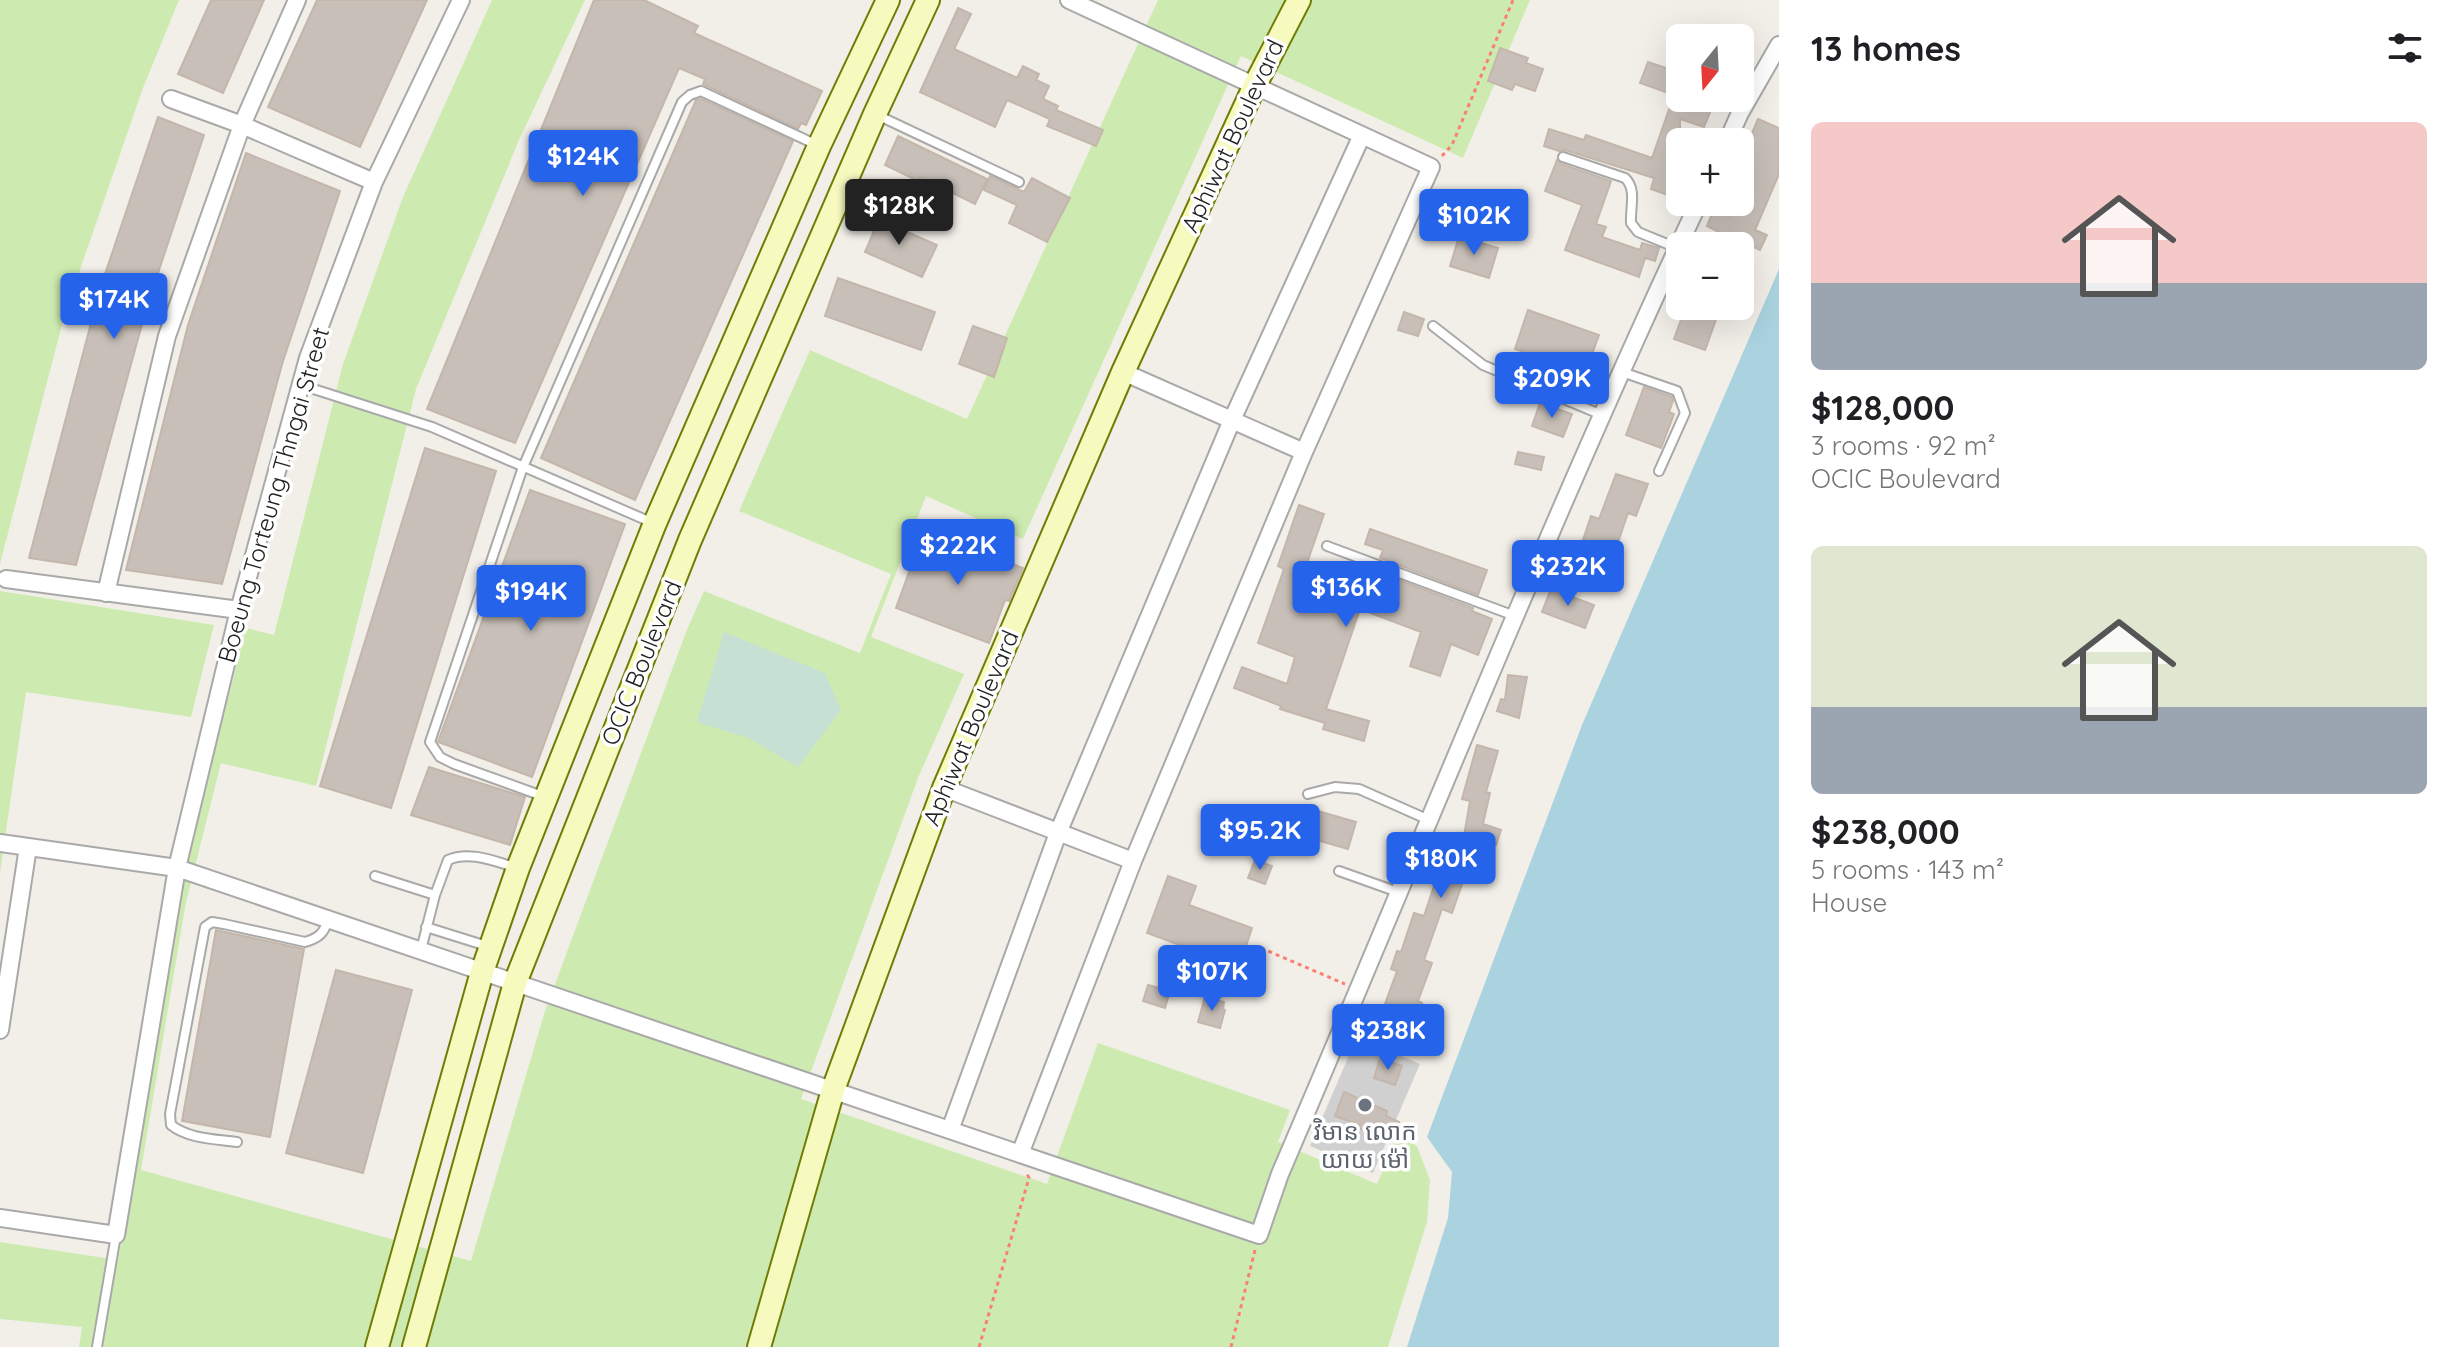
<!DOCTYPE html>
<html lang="en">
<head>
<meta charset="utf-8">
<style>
	:root { --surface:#fff; --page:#f2f2f2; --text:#202124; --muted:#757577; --accent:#2563eb }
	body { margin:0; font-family:Quicksand,"Noto Sans Khmer",sans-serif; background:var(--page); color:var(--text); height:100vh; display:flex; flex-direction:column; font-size:30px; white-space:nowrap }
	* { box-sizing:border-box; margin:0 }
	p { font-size:26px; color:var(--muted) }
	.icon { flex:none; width:44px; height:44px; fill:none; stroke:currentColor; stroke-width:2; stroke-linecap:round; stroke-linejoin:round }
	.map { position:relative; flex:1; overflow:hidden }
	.sheet { display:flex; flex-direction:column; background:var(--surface); width:680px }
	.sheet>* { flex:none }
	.needle { width:52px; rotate:198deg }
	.tools { position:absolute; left:1666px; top:24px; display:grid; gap:16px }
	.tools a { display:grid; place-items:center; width:88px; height:88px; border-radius:12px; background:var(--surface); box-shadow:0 8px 32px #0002; font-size:40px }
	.price { position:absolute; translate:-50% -68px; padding:0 18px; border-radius:8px; background:var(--accent); color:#fff; font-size:26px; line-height:52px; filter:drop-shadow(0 2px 4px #0008) }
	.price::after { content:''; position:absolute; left:50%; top:48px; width:24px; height:18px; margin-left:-12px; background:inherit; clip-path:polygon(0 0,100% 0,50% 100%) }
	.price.selected { background:#222; color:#fff }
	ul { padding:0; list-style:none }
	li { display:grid; align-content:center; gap:16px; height:424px; padding:0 32px }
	li span { display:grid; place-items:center; height:248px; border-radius:12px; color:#555 }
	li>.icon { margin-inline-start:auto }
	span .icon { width:144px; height:144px; fill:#fffc; stroke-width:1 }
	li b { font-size:34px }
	h2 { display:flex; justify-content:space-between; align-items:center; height:96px; padding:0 32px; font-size:34px }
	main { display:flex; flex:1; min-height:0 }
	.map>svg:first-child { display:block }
	.religious { fill:#d0d0d0 }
	.grass { fill:#cdebb0 }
	.wetland { fill:#c6e0d4 }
	.water { fill:#aad3df }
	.building { fill:#c7bfb8; stroke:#c4b6ab; stroke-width:2 }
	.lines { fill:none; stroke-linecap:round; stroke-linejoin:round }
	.lane-casing { stroke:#a9a9a9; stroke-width:12 }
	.street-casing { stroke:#a9a9a9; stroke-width:20 }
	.secondary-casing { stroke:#707d05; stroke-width:26 }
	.path { stroke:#fa8072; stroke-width:3; stroke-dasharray:4 4; stroke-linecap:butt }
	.lane { stroke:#fff; stroke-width:8 }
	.street { stroke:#fff; stroke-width:16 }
	.secondary { stroke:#f7fabf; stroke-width:22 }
	.worship-dot { fill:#6b7280; stroke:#fff; stroke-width:3 }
	.labels { text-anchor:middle; stroke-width:7; stroke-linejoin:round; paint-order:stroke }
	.street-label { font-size:24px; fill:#222; stroke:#fff }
	.worship-label { font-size:24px; fill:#5b616d; stroke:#fff }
</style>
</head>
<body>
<main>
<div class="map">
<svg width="1779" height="1347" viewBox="0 0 1779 1347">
	<rect width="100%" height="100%" fill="#f2efe9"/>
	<!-- religious -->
	<path class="religious" d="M1357,1037L1420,1064L1373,1173L1310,1146Z"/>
	<!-- grass -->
	<path class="grass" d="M0,0H179L143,88L65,313L0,564Z
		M492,0H585L519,140L416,389L316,786L221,763L186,902L141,1170L471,1261L545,1011L686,632L704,591L860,653L891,574L739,511L810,350L967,419L1158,0H1530L1463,158L1241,56L1023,539L926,496L871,637L964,674L918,778L801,1099L1047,1184L1098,1043L1290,1110L1278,1142L1377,1184L1398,1136L1417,1146L1430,1180L1427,1222L1388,1347H79L82,1327L0,1319V1242L118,1260L177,899L246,628L274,635L343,364L403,197Z
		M0,591L214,625L191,717L26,692L0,873Z"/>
	<!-- wetland -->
	<path class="wetland" d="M724,632L825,673L841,710L798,767L748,738L697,722Z"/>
	<!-- water -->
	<path class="water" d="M1779,269V1347H1407L1448,1218L1452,1172L1427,1137L1582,725Z"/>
	<!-- building -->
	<path class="building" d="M211,0H264L223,93L178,74Z
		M317,0H427L360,147L268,107Z
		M594,0H644L698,26L694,33L822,91L806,125L801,123L798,129L703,84L705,79L679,68L515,443L427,409Z
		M958,8L971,14L954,49L1017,78L1023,66L1039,74L1036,80L1049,86L1043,99L1058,106L1056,110L1103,130L1096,146L1047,126L1050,119L1007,100L995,127L920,92Z
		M1678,42H1680V98H1704L1701,106L1711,110L1704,127L1680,119V199L1651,189L1654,178L1565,150L1559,151L1544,146L1549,129L1584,140L1586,135L1652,158L1674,95L1640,83L1648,62L1669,69Z
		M1500,48L1528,58L1526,63L1543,69L1535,91L1515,84L1512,90L1488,81Z
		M701,99L793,141L635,500L541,458L696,100Z
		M158,117L204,135L147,306L76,565L29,558L100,289Z
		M1758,119L1779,128V174L1755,230L1767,235L1760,250L1745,243L1744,246H1712L1719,232L1707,226L1714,209L1730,216L1736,202H1740V142L1747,145Z
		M898,136L987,179L975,204L920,177L918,181L885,165Z
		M246,153L340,191L283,361L222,584L126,570L188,325Z
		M1557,160L1561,164L1611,181L1596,224L1606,227L1602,237L1640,250L1642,243L1659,248L1655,261L1645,258L1639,277L1565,250L1582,205L1545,191Z
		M990,176L1024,192L1032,178L1070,198L1047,242L1009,223L1017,205L984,190Z
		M869,215L937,245L922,277L865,252L874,231L864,226Z
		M1459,237L1498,248L1489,278L1450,266Z
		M838,278L935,312L921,350L825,316Z
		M1686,306H1721L1705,350L1674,339Z
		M1528,310L1599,335L1585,373L1515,349Z
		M1404,312L1424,319L1418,336L1398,330Z
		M973,326L1007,338L994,377L959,364Z
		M1644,387L1672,397L1673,401L1669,412L1674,414L1661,448L1626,435Z
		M1540,403L1572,414L1563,437L1532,426Z
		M425,448L496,471L391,808L320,786Z
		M1518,452L1544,457L1541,470L1515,464Z
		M1616,474L1648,484L1636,516L1628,513L1615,551L1583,540L1591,516L1599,519Z
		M530,490L625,524L532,777L438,742Z
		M1299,505L1324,514L1307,563L1343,578L1339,589L1364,598L1375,571L1473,608L1472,611L1492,619L1478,655L1451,644L1440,676L1410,666L1421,632L1360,609L1326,709L1369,721L1364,741L1323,729L1325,723L1280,709L1281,706L1234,688L1242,667L1287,684L1295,657L1258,643L1284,569L1278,566Z
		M1370,529L1487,570L1478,595L1380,558L1383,550L1365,544Z
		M924,531L1023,568L1009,601L1005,600L989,643L896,608Z
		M1551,589L1594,605L1585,628L1542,612Z
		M1508,675L1527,677L1519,718L1497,711L1501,699L1505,700Z
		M1477,745L1498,751L1486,792L1490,793L1483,824L1501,830L1496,845L1486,842L1478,870L1468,867L1452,913L1442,909L1424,960L1432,963L1418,1001L1422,1003L1410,1035L1378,1023L1397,971L1391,969L1397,951L1401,952L1414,913L1424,916L1436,880L1444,883L1458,834L1464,836L1470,801L1462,799Z
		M429,767L525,797L510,845L411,815Z
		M1311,809L1356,822L1348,849L1303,836Z
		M1255,860L1272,866L1265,884L1248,878Z
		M1168,876L1196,886L1189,905L1252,928L1239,967L1147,933Z
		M216,930L304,949L270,1137L182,1121Z
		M336,970L412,990L363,1173L286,1153Z
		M1148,985L1170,991L1165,1008L1143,1001Z
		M1205,997L1224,1002L1223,1009L1225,1010L1220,1028L1198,1022Z
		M1380,1059L1402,1066L1395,1085L1374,1078Z
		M1344,1092L1387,1111L1386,1116L1399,1122L1391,1139L1358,1128L1359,1125L1335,1116Z"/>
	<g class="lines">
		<!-- lane casing -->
		<g class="lane-casing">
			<path id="lane" d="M875,114L1019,182
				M1563,157L1625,178C1637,189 1630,208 1631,223L1638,232L1677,248
				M1433,326L1483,365L1602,415
				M1622,372L1677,391L1685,413L1659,471
				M301,385L432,427L653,523
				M1327,546L1515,616
				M1308,794L1335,787L1359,789L1429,820
				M545,797L454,764L440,757L430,742L523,467L682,102L690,95L701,91L817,145
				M1339,871L1398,892
				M375,876L435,895L421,950
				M435,895L448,860C470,850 496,862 518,868
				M426,927L490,947
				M237,1142C215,1139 189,1139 171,1125L170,1114L205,927L212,922L224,924L305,942C319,938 324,933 328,920
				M97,1347L116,1235"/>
		</g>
		<!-- street casing -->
		<g class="street-casing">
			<path id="street" d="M171,99L242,125L374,182
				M1727,142L1740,113L1779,45
				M1123,372L1304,452
				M6,579L239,610
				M106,593L167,336L242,125L297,0
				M944,788L1133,861
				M0,843L177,868L1259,1235L1280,1174C1419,850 1549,521 1699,202
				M0,1030L28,847
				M950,1130L1058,833L1232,420L1362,135
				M1020,1154L1133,861L1304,452L1431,167L1069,0
				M0,1218L116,1235L177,868L239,610L308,358L374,182L461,0"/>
		</g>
		<!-- secondary casing -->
		<g class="secondary-casing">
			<path id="secondary" d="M377,1347L482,972L518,868L655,523L819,146L888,0
				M414,1347L515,983L690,540L875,114L928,0
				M759,1347L833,1090L944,788L1123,372L1255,85L1299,0"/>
		</g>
		<!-- path -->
		<path class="path" d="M1442,156L1452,145L1513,0
			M1261,948L1345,984
			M979,1347L1029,1178L1027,1174
			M1231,1347L1255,1250"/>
		<!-- lane -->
		<use href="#lane" class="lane"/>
		<!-- street -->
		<use href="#street" class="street"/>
		<!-- secondary -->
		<use href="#secondary" class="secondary"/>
	</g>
	<!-- markers -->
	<circle class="worship-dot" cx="1365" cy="1105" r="8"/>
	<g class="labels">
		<!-- street labels -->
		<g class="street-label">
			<text transform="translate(1233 136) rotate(-65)" y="8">Aphiwat Boulevard</text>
			<text transform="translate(274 495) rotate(-74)" y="8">Boeung Torteung Thngai Street</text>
			<text transform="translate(642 663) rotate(-68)" y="8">OCIC Boulevard</text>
			<text transform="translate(971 728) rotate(-67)" y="8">Aphiwat Boulevard</text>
		</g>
		<!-- worship labels -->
		<g class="worship-label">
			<text x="1365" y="1140">វិមាន លោក<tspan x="1365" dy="28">យាយ ម៉ៅ</tspan></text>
		</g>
	</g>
</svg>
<div class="tools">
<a><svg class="needle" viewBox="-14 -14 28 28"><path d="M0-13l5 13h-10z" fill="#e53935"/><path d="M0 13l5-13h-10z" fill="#757577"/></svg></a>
<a>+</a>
<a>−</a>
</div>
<b class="price" style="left:583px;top:198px">$124K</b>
<b class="price selected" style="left:899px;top:247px">$128K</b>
<b class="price" style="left:1474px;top:257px">$102K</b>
<b class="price" style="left:114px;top:341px">$174K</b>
<b class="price" style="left:1552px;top:420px">$209K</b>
<b class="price" style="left:958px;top:587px">$222K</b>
<b class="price" style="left:1568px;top:608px">$232K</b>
<b class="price" style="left:1346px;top:629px">$136K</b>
<b class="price" style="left:531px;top:633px">$194K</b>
<b class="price" style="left:1260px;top:872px">$95.2K</b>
<b class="price" style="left:1441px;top:900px">$180K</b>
<b class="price" style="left:1212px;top:1013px">$107K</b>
<b class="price" style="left:1388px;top:1072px">$238K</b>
</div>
<section class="sheet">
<h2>13 homes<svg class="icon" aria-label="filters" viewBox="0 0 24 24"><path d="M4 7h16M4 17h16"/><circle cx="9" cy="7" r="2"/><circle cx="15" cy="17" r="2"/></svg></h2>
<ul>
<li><span style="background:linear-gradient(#f6c9c9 65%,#9aa5b1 0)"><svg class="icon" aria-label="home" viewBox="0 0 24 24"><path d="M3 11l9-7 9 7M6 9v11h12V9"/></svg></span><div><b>$128,000</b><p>3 rooms · 92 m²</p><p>OCIC Boulevard</p></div></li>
<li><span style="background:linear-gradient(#dfe7d0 65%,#9aa5b1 0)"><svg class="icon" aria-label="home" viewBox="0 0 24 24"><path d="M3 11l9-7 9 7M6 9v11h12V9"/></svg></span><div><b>$238,000</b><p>5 rooms · 143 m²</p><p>House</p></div></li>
</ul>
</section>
</main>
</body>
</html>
